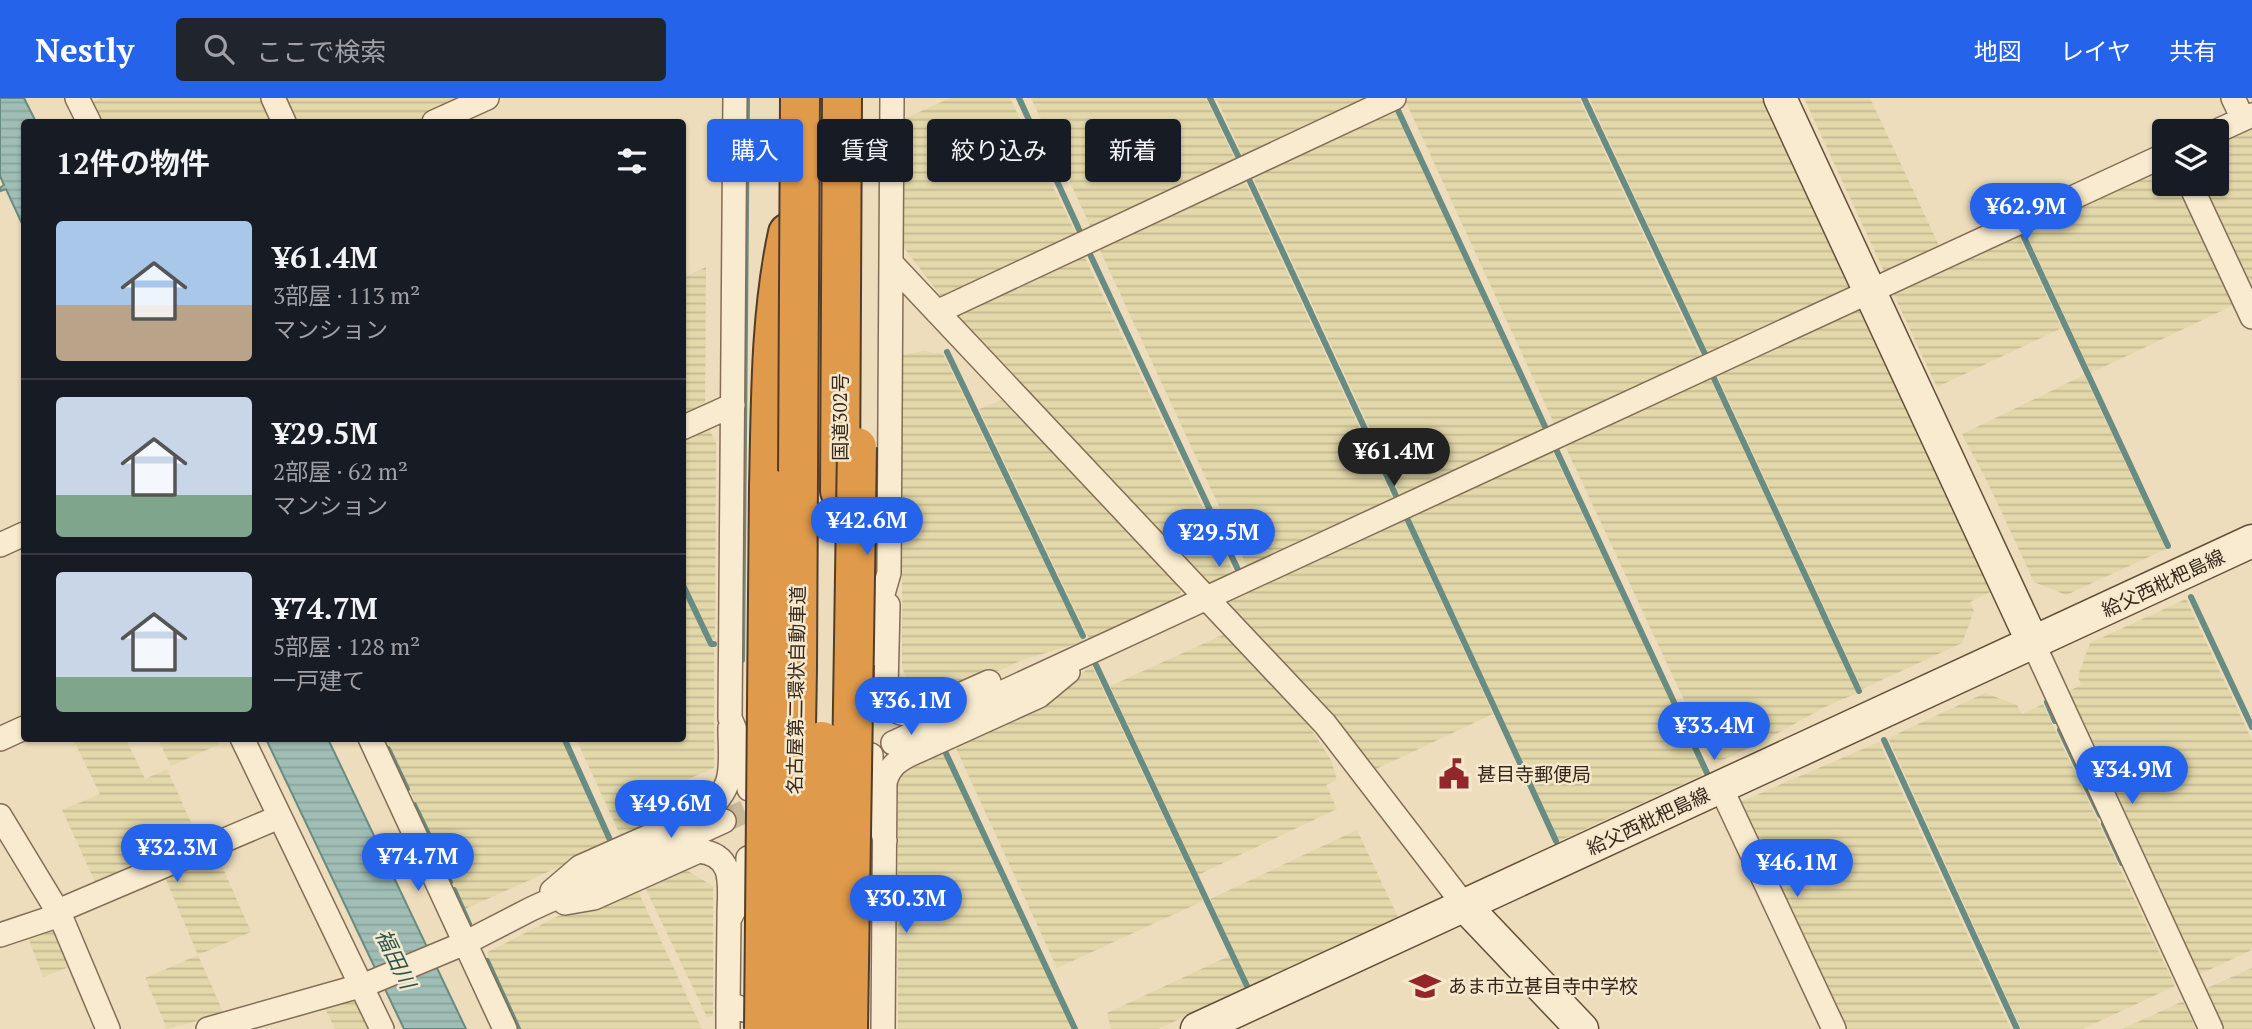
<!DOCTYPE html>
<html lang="ja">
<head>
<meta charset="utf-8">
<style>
	:root { --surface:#171b24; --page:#20242c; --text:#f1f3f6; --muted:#9ea1a6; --line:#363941; --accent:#2563eb }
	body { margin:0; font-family:"PT Serif","Noto Sans JP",serif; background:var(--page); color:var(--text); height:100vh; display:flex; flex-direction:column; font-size:26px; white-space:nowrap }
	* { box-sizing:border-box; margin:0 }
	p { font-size:23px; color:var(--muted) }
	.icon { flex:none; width:38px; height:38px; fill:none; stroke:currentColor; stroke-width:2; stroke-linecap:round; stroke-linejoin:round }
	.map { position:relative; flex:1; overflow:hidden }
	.details { position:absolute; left:21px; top:21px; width:665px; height:623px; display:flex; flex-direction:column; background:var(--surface); border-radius:7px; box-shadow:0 2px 5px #0004 }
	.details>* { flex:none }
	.guide { position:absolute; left:707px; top:21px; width:665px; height:63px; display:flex; gap:14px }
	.controls { position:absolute; left:2152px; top:21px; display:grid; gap:14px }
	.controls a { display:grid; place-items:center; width:77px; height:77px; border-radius:7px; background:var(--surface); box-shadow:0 2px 5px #0004; font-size:35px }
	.price { position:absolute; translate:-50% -60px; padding:0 16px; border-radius:24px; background:var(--accent); color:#fff; font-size:23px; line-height:46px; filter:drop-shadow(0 2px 4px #0008) }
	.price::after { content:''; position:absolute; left:50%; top:42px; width:21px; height:16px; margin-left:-10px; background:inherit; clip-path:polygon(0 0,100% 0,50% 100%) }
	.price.selected { background:#222; color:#fff }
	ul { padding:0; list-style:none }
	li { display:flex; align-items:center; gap:21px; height:175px; padding:0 35px }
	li+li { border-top:2px solid var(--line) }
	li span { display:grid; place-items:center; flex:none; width:196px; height:140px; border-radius:7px; color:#555 }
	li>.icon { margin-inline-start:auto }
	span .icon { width:84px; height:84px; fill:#fffc; stroke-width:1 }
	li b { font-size:30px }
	h2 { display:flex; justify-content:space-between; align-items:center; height:84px; padding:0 35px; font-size:30px }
	.pill { padding:0 24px; border-radius:7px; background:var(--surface); box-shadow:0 2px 5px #0004; font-size:24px; line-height:63px }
	.pill.selected { background:var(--accent); color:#fff }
	header { display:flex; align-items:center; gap:42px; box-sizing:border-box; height:98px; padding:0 35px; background:var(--accent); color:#fff }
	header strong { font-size:33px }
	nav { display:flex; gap:38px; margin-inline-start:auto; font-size:24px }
	.search { width:490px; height:63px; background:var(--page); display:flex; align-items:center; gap:18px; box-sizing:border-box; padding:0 24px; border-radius:7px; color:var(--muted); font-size:26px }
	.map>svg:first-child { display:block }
	.farmland { fill:url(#farmland-rules) }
	.water { fill:url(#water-rules); stroke:#688b82; stroke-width:2 }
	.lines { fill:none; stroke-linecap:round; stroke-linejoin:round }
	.stream { stroke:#688b82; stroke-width:6 }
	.street-tunnel { stroke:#c8b89c; stroke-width:23; stroke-dasharray:23 11; stroke-linecap:butt }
	.street-casing { stroke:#846d56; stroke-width:26 }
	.secondary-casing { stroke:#664f39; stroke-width:35 }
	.highway-casing { stroke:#523c2b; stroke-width:42 }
	.street { stroke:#f8ebcf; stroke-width:23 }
	.secondary { stroke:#f8ebcf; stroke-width:32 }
	.highway { stroke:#df9a4b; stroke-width:38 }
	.highway-bridge-casing { stroke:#523c2b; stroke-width:42; stroke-linecap:butt }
	.highway-bridge { stroke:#df9a4b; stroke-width:38 }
	.labels { text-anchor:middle; stroke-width:5; stroke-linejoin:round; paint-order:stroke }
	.street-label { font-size:19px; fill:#34261b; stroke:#f5e8cc }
	.poi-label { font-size:19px; fill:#34261b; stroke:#f5e8cc; text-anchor:start }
	.water-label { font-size:21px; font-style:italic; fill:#2a5450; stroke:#f5e8cc }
</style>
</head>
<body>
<header>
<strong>Nestly</strong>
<div class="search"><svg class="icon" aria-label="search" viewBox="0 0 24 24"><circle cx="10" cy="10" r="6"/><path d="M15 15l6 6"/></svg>ここで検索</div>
<nav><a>地図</a><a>レイヤ</a><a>共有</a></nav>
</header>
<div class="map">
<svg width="2252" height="931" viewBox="0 0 2252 931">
	<defs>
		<pattern id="farmland-rules" width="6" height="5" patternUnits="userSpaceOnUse" patternTransform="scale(1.75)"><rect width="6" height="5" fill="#e3d8aa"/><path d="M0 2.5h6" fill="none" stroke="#c3b992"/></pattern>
		<pattern id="water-rules" width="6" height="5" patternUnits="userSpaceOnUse" patternTransform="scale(1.75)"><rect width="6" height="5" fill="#a0beb5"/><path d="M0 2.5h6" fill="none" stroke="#8aa39b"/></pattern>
	</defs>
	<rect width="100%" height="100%" fill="#edddbc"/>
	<!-- farmland -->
	<path class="farmland" d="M101,0H261L273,24H100L91,5Z
		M277,0H453L456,6L417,24H288Z
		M950,0H1010L1078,140L943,201L902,147L904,21Z
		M1031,0H1206L1238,68L1094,136Z
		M1216,0H1384L1246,65Z
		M1409,0H1579L1704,266L1558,334L1405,2Z
		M1589,0H1762L1853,196L1711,262Z
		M1804,0H1870L1942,154L1887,180Z
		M1392,7L1548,339L1404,404L1250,73Z
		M2252,27V211L2194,86H2217V43Z
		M2165,67V86H2181L2238,205L2091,275L2025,133Z
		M1242,77L1396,408L1250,475L1097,146Z
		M2018,137L2062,230L1937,289L1893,195Z
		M1081,151L1236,480L1214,490L955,222L957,210Z
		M706,169L705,314L682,324V180Z
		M1858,210L1992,493L1970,504L1974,513L1962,545L1862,591L1716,275Z
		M924,253L943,256L1083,544L1025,561L917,609L902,569V257Z
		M2084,277L2166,451L2066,497L2034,484L1988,385L1962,336Z
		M1709,278L1857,595L1825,609L1758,646L1714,666L1566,350L1568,345Z
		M1002,302L1183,490L1177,501L1089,541L979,311Z
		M706,324L716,345L715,542H711L683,480L682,335Z
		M1552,352L1705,676L1559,743L1408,417Z
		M1403,419L1493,616L1374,672L1322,608L1225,501Z
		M683,493L708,548L714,549V670L658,694L670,719L622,741L576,641L682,640Z
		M2186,501L2252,642V852L2198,877L2067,594L2081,587L2078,578L2090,545Z
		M1227,535L1306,623L1331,662L1337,682L1326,687L1337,711L1198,777L1110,588Z
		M1092,568L1203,803L1057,870L953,644L1042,603Z
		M1985,595L2017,607L2022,616L2043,606L2175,888L2083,931H2021L1888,640Z
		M73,641H126L145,681L167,671L201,747L98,790L62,712L100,696Z
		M158,641H217L220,646L171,668Z
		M386,641H561L610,746L465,811Z
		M1879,644L2011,931H1838L1733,707Z
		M941,650L1073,931H898V683L910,663Z
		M1357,732L1398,819L1250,889L1210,801Z
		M215,752L251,834L198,857L224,916L167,931L145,880L198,857L163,775Z
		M683,770L713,788V918L707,919L643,785Z
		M636,789L702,931H520L487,860L488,854L558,818L577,813Z
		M51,826L69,869L43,879L26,834Z
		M1229,858L1245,891L1158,931H1111L1107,915Z
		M2252,870V931H2224L2205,891Z
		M360,898L377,931H335L323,906Z
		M2183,903L2196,931H2122Z"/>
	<!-- water -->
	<path class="water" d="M0,0H24L36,24H24V130L6,91L1,93L0,90L4,87L0,78Z
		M266,641H328L466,931H404Z"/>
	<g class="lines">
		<!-- stream -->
		<path class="stream" d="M1019,0L1082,138
			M1210,0L1240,62
			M1584,0L1705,256
			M1396,8L1548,335
			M1247,77L1398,402
			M2023,137L2168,448
			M1088,152L1240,476
			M947,254L1083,538
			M1711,274L1859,593
			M1554,347L1707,675
			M1405,416L1556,743
			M682,485L711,546H714
			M2191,499L2252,629
			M742,562L747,0
			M1096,567L1247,888
			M2047,604L2055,623
			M2060,632L2078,670
			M383,640L384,642
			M564,640L611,744
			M1884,642L2017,931
			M943,649L1075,931
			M388,651L407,691
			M2081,678L2100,717
			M414,707L429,738
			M2104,726L2122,765
			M432,747L450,784
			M866,750L872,760L873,819
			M454,792L469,826
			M487,863L518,931"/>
		<!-- street-tunnel -->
		<path class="street-tunnel" d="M724,723L775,700"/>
		<!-- street casing -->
		<g class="street-casing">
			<path id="street" d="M77,0L89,24
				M273,0L284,24
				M735,0L730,620L749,666V691
				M2233,0L2243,21
				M434,24L487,0
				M2217,33L2252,17
				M2190,86L2252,219
				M891,165L1325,626L1465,808
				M937,214L1394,0
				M682,330L733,307
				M0,447L24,436
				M888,507L886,591C890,612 896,618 917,616L989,584
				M2033,545L2211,931
				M871,556L872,534L889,475L892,0
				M242,640L382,931
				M370,640L505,931
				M0,641L24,630
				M893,645L2165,57
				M871,657V684L885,743
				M1721,690L1834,931
				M0,718L60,817L108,931
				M748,760L747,786L729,822L728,905L772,923
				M552,793L580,769L704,714C737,690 730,666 730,630
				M565,805L594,800L699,753C737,757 729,790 729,819
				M58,813L279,719
				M0,837L60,817
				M208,931L367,886L465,845L531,811L724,723
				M728,931V905
				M883,931L885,684C889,671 894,665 907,658L1039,598L1068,574"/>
		</g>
		<!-- secondary casing -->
		<g class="secondary-casing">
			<path id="secondary" d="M1780,0L2033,545
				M1465,808L1582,931
				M1197,931L2252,443"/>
		</g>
		<!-- highway casing -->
		<g class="highway-casing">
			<path id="highway" d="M769,390C771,305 770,218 788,135
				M840,393L842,0"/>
		</g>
		<!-- street -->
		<use href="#street" class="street"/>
		<!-- secondary -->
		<use href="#secondary" class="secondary"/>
		<!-- highway -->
		<use href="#highway" class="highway"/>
		<!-- highway-bridge casing -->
		<g class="highway-bridge-casing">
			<path id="highway-bridge" d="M764,931L769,390
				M791,931L797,570L800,0
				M820,931L822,643
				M848,931L857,349"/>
		</g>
		<!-- highway-bridge -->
		<use href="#highway-bridge" class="highway-bridge"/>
	</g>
	<!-- icons -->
	<defs>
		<g id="civic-bare" transform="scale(2.415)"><path d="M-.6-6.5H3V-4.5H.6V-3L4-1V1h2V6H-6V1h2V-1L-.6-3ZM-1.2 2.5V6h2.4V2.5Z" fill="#93262a" stroke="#f5e8cc" stroke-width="2.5" paint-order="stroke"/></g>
		<g id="school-bare" transform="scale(2.415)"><path d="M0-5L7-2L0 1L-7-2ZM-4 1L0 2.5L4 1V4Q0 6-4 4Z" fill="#93262a" stroke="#f5e8cc" stroke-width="2.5" paint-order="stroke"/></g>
	</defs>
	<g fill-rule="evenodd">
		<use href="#civic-bare" x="1454" y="676"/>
		<use href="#school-bare" x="1425" y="888"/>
	</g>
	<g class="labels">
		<!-- street labels -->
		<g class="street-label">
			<text transform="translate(840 319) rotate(-90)" y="7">国道302号</text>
			<text transform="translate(2163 485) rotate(-25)" y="7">給父西枇杷島線</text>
			<text transform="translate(796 592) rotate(-89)" y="7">名古屋第二環状自動車道</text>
			<text transform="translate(1648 723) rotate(-25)" y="7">給父西枇杷島線</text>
		</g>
		<!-- poi labels -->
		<g class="poi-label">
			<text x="1477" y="683">甚目寺郵便局</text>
			<text x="1448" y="895">あま市立甚目寺中学校</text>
		</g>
		<!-- water labels -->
		<g class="water-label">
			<text transform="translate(395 861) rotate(64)" y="7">福田川</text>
		</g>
	</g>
</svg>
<div class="controls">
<a><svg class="icon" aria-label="layers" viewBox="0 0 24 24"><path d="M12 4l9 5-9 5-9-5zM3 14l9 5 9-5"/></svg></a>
</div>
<b class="price" style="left:2026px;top:145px">¥62.9M</b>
<b class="price selected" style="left:1394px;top:390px">¥61.4M</b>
<b class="price" style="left:867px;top:459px">¥42.6M</b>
<b class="price" style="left:1219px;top:471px">¥29.5M</b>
<b class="price" style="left:911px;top:639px">¥36.1M</b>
<b class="price" style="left:1714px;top:664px">¥33.4M</b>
<b class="price" style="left:2132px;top:708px">¥34.9M</b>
<b class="price" style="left:671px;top:742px">¥49.6M</b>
<b class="price" style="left:177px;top:786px">¥32.3M</b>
<b class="price" style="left:418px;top:795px">¥74.7M</b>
<b class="price" style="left:1797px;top:801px">¥46.1M</b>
<b class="price" style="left:906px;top:837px">¥30.3M</b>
<div class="guide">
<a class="pill selected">購入</a>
<a class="pill">賃貸</a>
<a class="pill">絞り込み</a>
<a class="pill">新着</a>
</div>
<section class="details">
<h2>12件の物件<svg class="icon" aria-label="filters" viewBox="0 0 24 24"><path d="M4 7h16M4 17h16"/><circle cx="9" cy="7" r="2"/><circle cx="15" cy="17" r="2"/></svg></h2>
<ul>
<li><span style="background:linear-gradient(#a9c7e8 60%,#b9a48a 0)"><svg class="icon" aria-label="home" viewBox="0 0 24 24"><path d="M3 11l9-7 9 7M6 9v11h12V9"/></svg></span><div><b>¥61.4M</b><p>3部屋 · 113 m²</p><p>マンション</p></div></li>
<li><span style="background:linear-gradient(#c9d6e8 70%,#7fa58c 0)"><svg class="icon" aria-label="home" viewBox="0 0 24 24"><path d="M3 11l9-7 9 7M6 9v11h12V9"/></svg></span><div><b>¥29.5M</b><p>2部屋 · 62 m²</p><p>マンション</p></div></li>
<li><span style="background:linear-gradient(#c9d6e8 75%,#7fa58c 0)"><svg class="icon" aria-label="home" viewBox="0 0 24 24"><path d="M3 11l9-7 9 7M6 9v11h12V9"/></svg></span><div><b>¥74.7M</b><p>5部屋 · 128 m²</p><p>一戸建て</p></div></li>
</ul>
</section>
</div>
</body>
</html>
